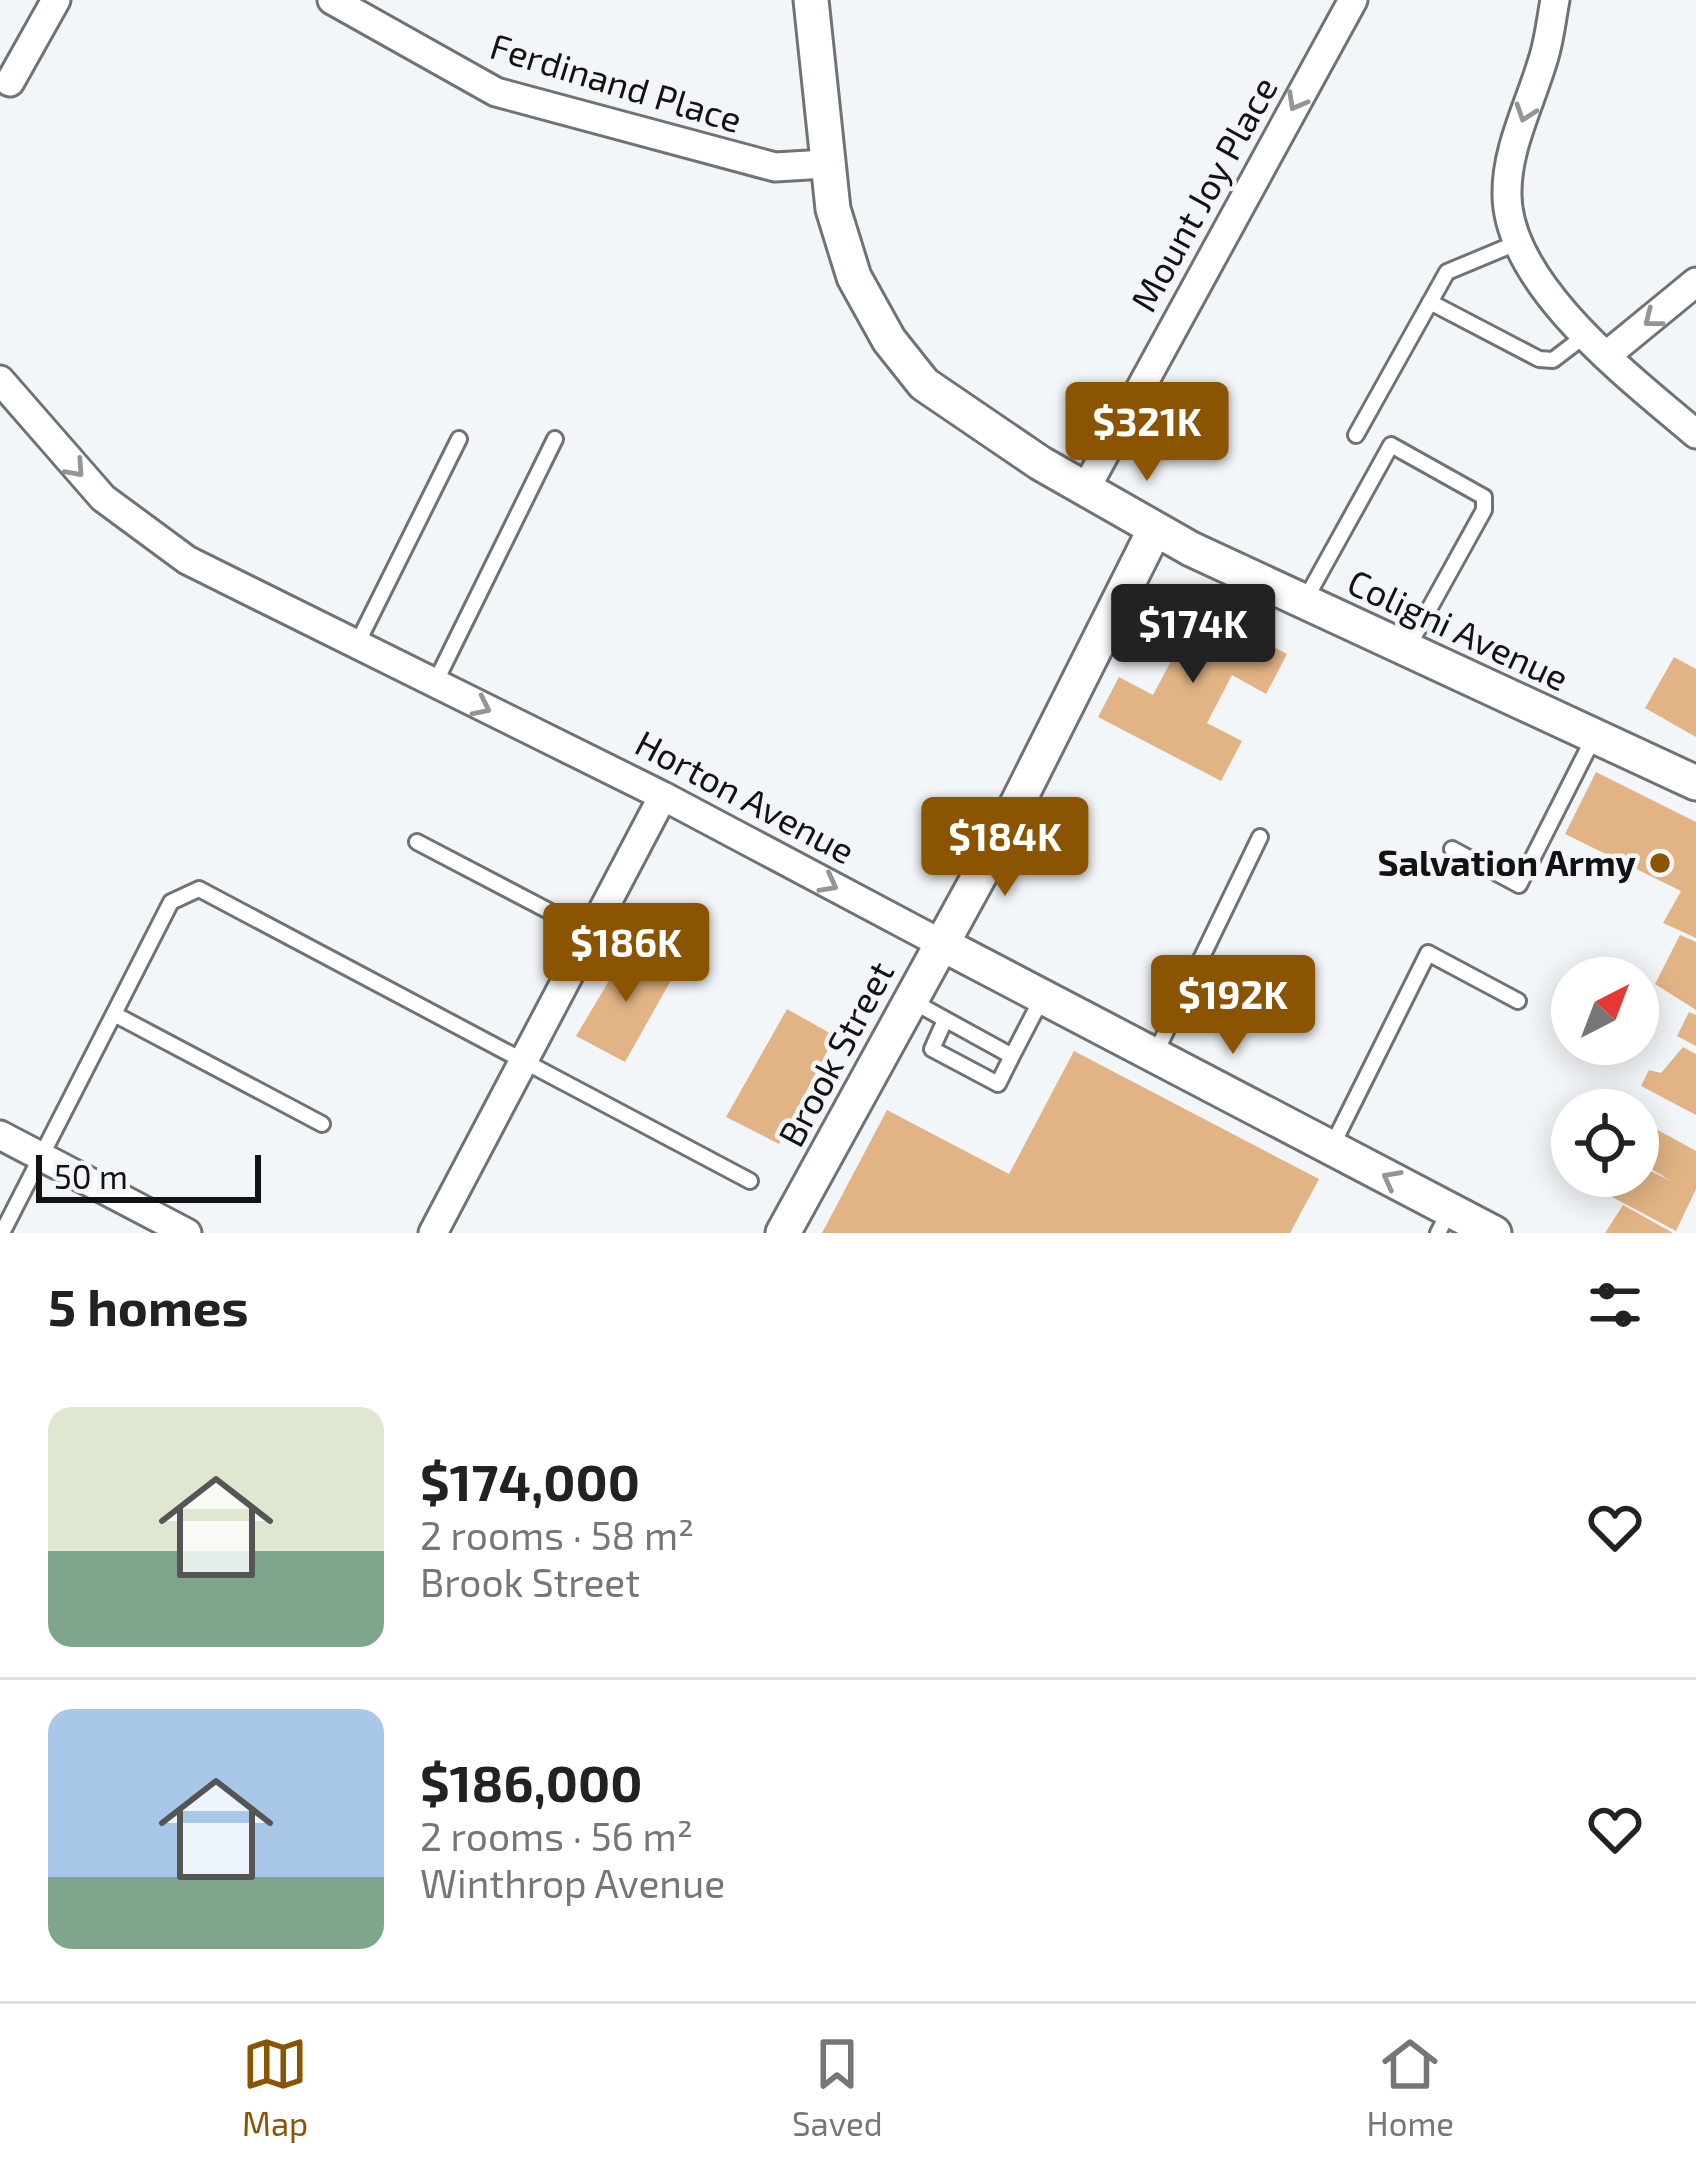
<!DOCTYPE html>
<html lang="en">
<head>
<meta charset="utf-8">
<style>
	:root { --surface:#fff; --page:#f6f6f6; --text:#222; --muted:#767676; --line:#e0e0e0; --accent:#8a5403 }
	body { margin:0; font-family:"Exo 2",sans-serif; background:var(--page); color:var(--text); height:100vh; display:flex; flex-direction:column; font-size:45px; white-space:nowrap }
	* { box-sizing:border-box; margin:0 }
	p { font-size:39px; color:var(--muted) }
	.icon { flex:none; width:66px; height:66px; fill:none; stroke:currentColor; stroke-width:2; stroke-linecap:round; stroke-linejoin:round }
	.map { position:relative; height:1233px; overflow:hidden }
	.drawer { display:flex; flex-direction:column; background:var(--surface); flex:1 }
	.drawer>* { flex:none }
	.needle { width:78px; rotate:42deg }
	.buttons { position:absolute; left:1551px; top:957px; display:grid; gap:24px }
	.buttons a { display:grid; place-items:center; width:108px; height:108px; border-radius:50%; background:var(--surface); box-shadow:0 6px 30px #0003; font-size:60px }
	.scale { position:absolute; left:36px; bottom:30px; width:225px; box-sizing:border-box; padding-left:12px; border:6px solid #111313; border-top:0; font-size:33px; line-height:42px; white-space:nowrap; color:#111313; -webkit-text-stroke:9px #f3f6f8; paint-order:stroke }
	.price { position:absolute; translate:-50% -102px; padding:0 27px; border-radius:12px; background:var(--accent); color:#fff; font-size:39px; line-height:78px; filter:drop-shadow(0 3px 6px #0008) }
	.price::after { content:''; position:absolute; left:50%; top:72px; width:36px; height:27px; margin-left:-18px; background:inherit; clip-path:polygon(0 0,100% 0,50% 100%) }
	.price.on { background:#222; color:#fff }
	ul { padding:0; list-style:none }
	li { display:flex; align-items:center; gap:36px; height:300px; padding:0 48px }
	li+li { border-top:3px solid var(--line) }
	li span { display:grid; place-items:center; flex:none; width:336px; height:240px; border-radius:24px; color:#555 }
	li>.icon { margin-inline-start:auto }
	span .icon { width:144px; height:144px; fill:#fffc; stroke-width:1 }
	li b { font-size:51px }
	h2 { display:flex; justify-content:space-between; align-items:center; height:144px; padding:0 48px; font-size:51px }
	.tabs { display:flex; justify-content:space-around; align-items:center; height:168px; border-top:3px solid var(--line); background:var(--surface); font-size:33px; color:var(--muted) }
	.tabs a { display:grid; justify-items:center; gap:6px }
	.tabs .on { color:var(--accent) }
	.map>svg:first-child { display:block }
	.building { fill:#e2b485 }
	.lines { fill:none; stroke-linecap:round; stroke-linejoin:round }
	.service-casing { stroke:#707374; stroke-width:20 }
	.minor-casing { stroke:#707374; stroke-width:33 }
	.tertiary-casing { stroke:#707374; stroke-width:39 }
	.service { stroke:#fff; stroke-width:14 }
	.minor { stroke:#fff; stroke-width:27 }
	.tertiary { stroke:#fff; stroke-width:33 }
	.oneway { stroke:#949595 }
	.poi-dot { fill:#8a5403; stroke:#f3f6f8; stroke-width:4.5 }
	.labels { text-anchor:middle; stroke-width:9; stroke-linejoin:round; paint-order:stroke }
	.street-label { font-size:36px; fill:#111313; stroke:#f3f6f8 }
	.poi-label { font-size:36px; font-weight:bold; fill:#111313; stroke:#f3f6f8; text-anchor:end }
</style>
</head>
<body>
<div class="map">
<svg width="1696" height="1233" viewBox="0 0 1696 1233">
	<rect width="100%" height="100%" fill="#f3f6f8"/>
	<!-- building -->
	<path class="building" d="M1165,590L1287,654L1266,694L1232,675L1207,723L1242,741L1221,781L1098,717L1119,677L1153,695L1178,648L1144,630Z
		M1674,657L1696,669V737L1645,708Z
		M1596,772L1696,822V938L1663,923L1681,891L1565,834Z
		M1680,935L1696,942V1010L1655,984Z
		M628,949L675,973L625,1062L576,1036Z
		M787,1009L835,1036L779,1144L726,1117Z
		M1689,1012L1696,1015V1046L1677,1036Z
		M1683,1047L1696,1054V1115L1641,1086L1649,1070L1661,1073Z
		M1074,1051L1319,1179L1290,1233H822L887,1110L1009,1174Z
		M1638,1119L1696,1151V1189L1676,1231L1597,1189L1604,1176H1638V1165L1671,1181L1638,1161Z
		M1623,1205L1673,1233H1605Z"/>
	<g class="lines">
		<!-- service casing -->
		<g class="service-casing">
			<path id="service" d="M1430,302L1539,359L1553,360L1587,334
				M1356,435L1447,272L1519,242
				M1304,602L1391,445L1484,497V510L1407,649
				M357,644L459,439
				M435,683L555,439
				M417,842L591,933
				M1452,849L1519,885L1594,737
				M912,1001L1012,1056L1043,996
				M114,1014L322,1124
				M945,1020L932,1049L998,1084L1012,1056
				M1155,1054L1260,837
				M1331,1148L1428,953L1518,1001
				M2,1233L171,902L199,889L750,1181
				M1438,1233L1450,1210"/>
		</g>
		<!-- minor casing -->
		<g class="minor-casing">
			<path id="minor" d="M332,0L496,92L775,167L826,164
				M1555,0C1551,21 1549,43 1542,63C1529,106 1506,150 1507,195C1508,286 1633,380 1696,434
				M10,82L56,0
				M1607,355L1696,282
				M0,380L103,498L187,560L663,796L940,943
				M1086,488L1353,0
				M0,1135L187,1233
				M433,1233L663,796"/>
		</g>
		<!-- tertiary casing -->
		<g class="tertiary-casing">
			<path id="tertiary" d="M811,0L833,209L854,277L889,340L924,384L1040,463L1191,549L1696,783
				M940,943L1494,1233
				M783,1233L999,840L1155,529"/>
		</g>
		<!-- service -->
		<use href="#service" class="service"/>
		<!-- minor -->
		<use href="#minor" class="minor"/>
		<!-- tertiary -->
		<use href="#tertiary" class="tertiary"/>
	</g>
	<!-- one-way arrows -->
	<defs><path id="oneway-chevron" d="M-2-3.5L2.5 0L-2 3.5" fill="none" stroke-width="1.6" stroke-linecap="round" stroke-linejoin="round" transform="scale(3)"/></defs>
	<g class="oneway">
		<use href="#oneway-chevron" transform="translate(1296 102) rotate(119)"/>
		<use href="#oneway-chevron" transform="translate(1525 113) rotate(109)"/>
		<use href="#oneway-chevron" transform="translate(1652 319) rotate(142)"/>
		<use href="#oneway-chevron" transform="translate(76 469) rotate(48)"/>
		<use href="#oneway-chevron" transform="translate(482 707) rotate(26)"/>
		<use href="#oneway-chevron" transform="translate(829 884) rotate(28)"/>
		<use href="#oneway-chevron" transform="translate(1391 1179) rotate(-152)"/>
	</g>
	<!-- markers -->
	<circle class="poi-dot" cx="1660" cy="863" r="12"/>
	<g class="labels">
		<!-- street labels -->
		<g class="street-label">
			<text transform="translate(616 83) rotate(17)" y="13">Ferdinand Place</text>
			<text transform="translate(1204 194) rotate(-61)" y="13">Mount Joy Place</text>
			<text transform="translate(1458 630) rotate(25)" y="13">Coligni Avenue</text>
			<text transform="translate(745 797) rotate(28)" y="13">Horton Avenue</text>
			<text transform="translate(836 1054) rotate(-62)" y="13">Brook Street</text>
		</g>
		<!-- poi labels -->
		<g class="poi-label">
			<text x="1636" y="876">Salvation Army</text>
		</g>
	</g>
</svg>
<div class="buttons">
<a><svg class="needle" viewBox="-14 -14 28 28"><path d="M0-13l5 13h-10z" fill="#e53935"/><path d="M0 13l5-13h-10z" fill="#767676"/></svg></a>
<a><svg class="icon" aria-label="locate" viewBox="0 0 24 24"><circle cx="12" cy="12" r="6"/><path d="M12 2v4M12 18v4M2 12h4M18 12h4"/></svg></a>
</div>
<div class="scale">50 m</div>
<b class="price" style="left:1147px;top:484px">$321K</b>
<b class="price on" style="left:1193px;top:686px">$174K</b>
<b class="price" style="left:1005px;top:899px">$184K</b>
<b class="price" style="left:626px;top:1005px">$186K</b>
<b class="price" style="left:1233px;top:1057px">$192K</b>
</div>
<section class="drawer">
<h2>5 homes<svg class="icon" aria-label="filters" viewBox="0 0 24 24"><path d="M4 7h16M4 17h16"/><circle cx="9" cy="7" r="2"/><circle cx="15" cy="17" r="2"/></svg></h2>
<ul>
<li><span style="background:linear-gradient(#dfe7d0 60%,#7fa58c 0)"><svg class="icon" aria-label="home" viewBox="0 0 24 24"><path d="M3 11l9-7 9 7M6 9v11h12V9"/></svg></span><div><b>$174,000</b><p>2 rooms · 58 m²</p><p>Brook Street</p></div><svg class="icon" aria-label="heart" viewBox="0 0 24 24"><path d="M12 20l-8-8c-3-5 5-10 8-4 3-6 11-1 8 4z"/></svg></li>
<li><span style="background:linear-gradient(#a9c7e8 70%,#7fa58c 0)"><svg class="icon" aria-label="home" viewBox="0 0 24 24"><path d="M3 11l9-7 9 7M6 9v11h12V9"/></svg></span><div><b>$186,000</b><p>2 rooms · 56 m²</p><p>Winthrop Avenue</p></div><svg class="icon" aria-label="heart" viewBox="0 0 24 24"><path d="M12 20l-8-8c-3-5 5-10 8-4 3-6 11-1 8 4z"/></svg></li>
</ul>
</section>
<nav class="tabs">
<a class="on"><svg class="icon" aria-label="map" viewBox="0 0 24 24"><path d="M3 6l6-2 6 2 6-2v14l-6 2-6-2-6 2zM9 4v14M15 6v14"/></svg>Map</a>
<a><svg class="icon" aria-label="saved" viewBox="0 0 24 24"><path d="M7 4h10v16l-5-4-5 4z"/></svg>Saved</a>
<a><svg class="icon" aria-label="home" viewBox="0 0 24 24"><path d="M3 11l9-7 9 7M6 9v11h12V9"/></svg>Home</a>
</nav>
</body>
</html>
